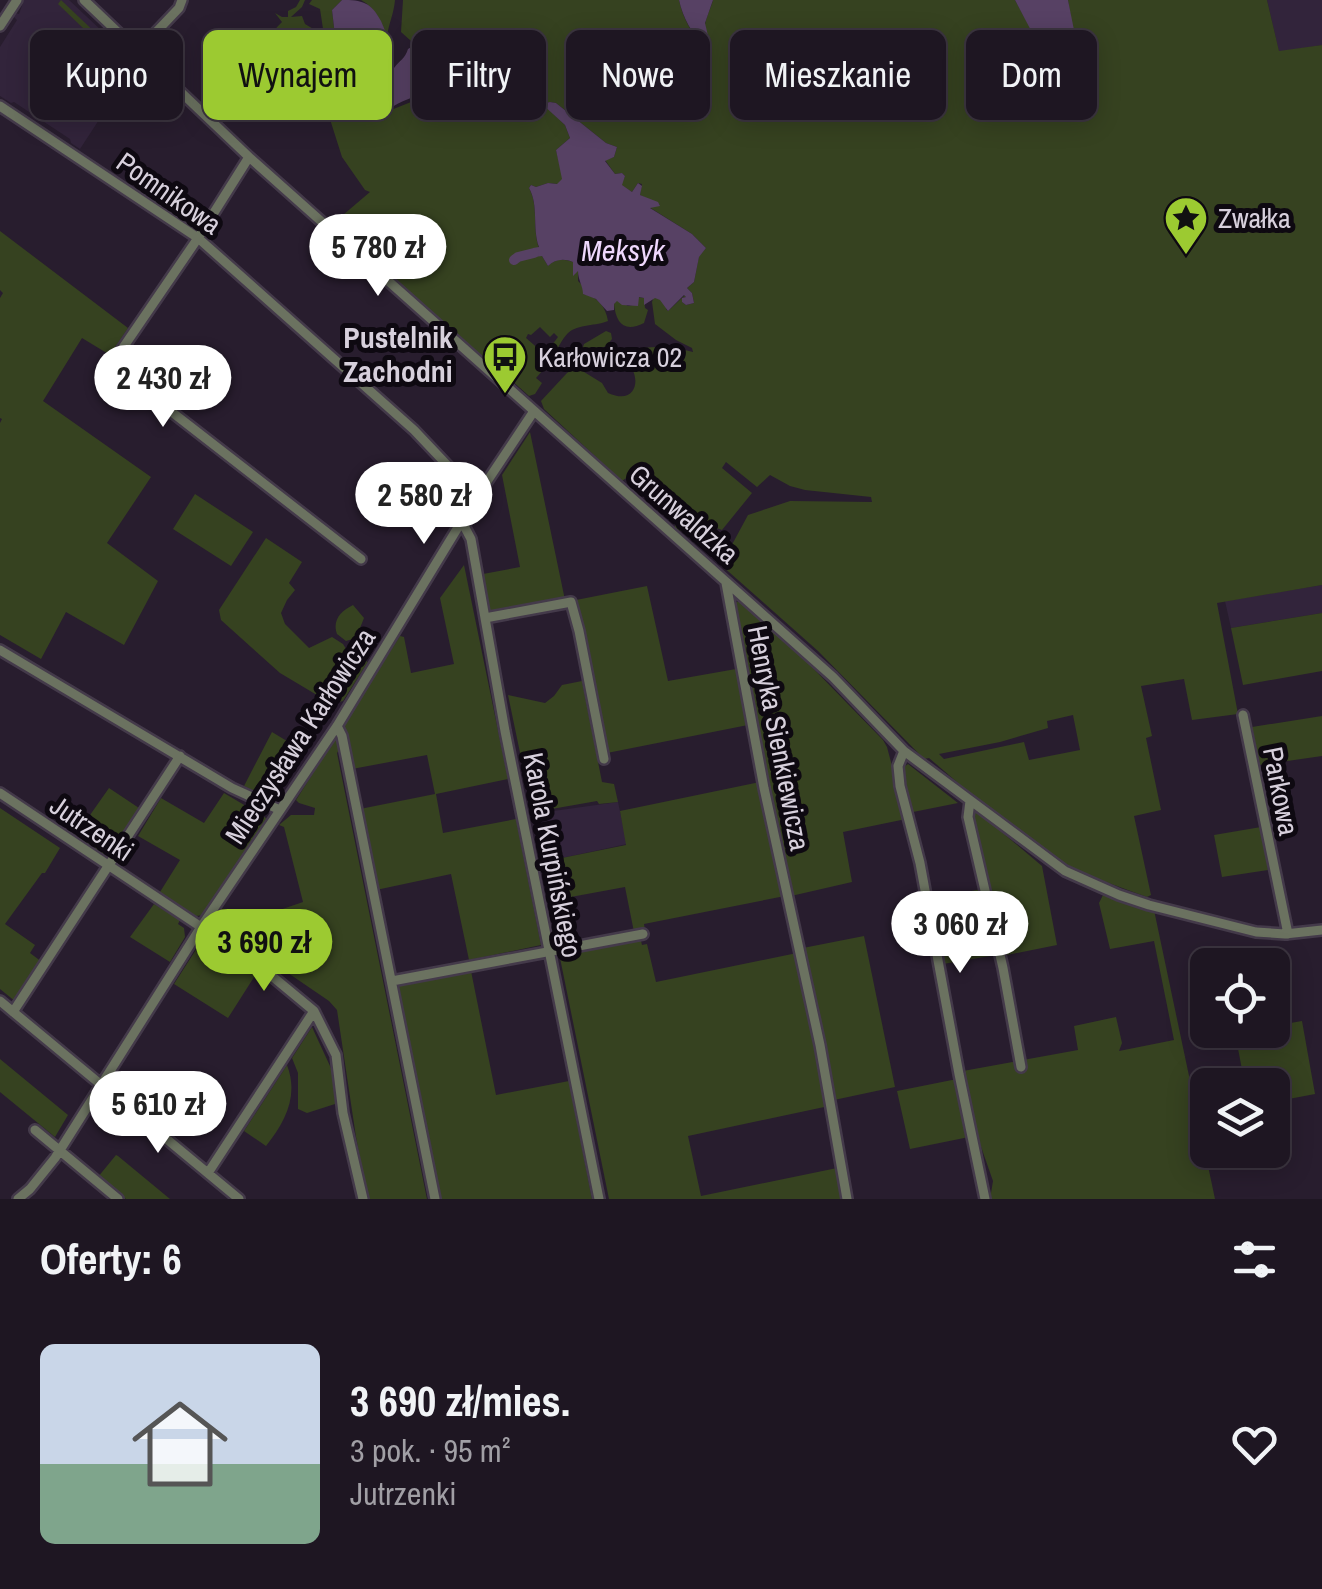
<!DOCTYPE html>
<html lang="pl">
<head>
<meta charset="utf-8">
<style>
	:root { --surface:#1e1622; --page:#261f2a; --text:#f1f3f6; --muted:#a19fa5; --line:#3c3540; --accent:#9cca31 }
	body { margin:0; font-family:"Archivo Narrow",sans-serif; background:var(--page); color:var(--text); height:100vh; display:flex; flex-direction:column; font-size:38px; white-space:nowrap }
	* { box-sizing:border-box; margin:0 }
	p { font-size:32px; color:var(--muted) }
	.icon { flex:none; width:55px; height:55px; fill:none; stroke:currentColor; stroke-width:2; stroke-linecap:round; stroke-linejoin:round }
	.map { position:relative; height:1199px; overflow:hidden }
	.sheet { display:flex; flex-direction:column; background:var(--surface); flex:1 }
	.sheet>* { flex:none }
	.banner { position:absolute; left:30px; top:30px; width:1262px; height:90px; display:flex; gap:20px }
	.controls { position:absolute; left:1190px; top:948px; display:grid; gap:20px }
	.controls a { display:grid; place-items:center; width:100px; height:100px; border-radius:15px; background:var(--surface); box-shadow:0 5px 25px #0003,0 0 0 2px var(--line); font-size:50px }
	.price { position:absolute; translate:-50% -85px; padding:0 22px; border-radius:35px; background:#fff; color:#222; font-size:32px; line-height:65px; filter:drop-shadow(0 2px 5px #0008) }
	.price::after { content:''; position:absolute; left:50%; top:60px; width:30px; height:22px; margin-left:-15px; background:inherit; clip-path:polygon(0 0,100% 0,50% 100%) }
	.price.active { background:var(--accent); color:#111 }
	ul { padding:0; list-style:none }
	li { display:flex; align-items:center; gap:30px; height:250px; padding:0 40px }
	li+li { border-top:2px solid var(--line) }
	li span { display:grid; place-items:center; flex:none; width:280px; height:200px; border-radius:15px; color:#555 }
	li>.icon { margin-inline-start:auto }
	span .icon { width:120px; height:120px; fill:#fffc; stroke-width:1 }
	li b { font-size:42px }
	h2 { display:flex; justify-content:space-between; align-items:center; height:120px; padding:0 40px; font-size:42px }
	.chip { padding:0 35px; border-radius:15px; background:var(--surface); box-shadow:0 5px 25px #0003,0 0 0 2px var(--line); font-size:35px; line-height:90px }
	.chip.active { background:var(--accent); color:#111 }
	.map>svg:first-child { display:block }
	.built { fill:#32243b }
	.green { fill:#364220; fill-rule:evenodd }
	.water { fill:#574164 }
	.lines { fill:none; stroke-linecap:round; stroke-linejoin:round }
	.canal { stroke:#574164; stroke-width:10 }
	.minor-casing { stroke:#443a4a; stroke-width:14 }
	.minor { stroke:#6b7260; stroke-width:9 }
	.labels { text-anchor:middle; stroke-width:10; stroke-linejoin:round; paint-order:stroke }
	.street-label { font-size:28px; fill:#d7d0dc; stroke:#0e0911 }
	.poi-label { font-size:28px; fill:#d7d0dc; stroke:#0e0911; text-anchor:start }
	.water-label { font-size:30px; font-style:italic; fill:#efd8fd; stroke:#0e0911 }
	.neighbourhood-label { font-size:30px; font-weight:bold; fill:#d7d0dc; stroke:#0e0911 }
</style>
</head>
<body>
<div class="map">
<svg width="1322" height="1199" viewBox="0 0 1322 1199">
	<rect width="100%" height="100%" fill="#281d2e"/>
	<!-- built -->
	<path class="built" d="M24,0H69L136,63L80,149L71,143L70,139L14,102L11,103L0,96V47L17,20L13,16L15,13L19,14Z
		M1267,0H1322V45L1279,52Z
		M1322,585V613L1231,628L1225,601Z
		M618,802L627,844L548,861L539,813Z"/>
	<!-- green -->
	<path class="green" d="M61,0L121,57L118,61L128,69L108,91L64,51L84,29L58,4Z
		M300,0H305L302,7L291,17L302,16L305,24L315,30L321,53L310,75L308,77C296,75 278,64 265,59L252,74L241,64L282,22L275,13L282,17H288V11L296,7Z
		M312,0H342L332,10L336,44L327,55L320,9L309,4Z
		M361,0H395C394,13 389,23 387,36C381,22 376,8 361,0Z
		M403,0H679C683,18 691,35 707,46L710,44C709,37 705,33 705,25C706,17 711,8 713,0H1015L1037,40L1073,30L1068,0H1267L1279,51L1322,45V585L1217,603L1238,714L1192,720L1184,679L1141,686L1152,736L1146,738L1161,810L1134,816L1151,895L1147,897C1125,889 1102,881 1080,871C1024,844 976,798 929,758L924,759L818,651L721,565L748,515L790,501L872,502L871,497L805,490L790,486L770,475L757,487L726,462L722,468L752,493L722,530L697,521L692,533L673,529L679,521L629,476L622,481L544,409L541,401L567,373L576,367L602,383L608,393C653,413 636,335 604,372L598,360C631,348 658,342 693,352L692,348L676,340L655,324L652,302L655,294L672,292L671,299L666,309L668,311L685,295L686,297L682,298V302L686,305L694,303L692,293L687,288L694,282L699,256L706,248L692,234L649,207L660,205L640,195L642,184L638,183L632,192L621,185L625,176L622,173L615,174L605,160L614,157L617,147L606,143L556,103L550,102L543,104L565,125L570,138L556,150L563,179L558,184L548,183L536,187L531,185L529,188C539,206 532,228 539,248H533L534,256H542L548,266C556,258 564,259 573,262V275L578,270V281L583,286V294C597,296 606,307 608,321C597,326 578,324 568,333C562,339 558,348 554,355L552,345L558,337L554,333L550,337L540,327L531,335L528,334L526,338L548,357L550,362L536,378L542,383L535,394L529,396L500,370L498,372L490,365L488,359L477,354L335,226L343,215L370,192L365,190L342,157L328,113L333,109L364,117L369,122H374L381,114L436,92L445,66L437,55L420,49L401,32ZM1073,715L1080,750L1029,760L1024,742L944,759L939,754L1000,742L1048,728L1047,721Z
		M0,231L128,328L110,355L82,338L43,401L151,477L107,543L158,581L124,645L66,612L41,659L0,635V423L2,419L0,418V298L3,293L0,290Z
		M638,297L644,298L645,308L648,310L644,323C624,333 616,323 614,304L617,300L628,306L633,305Z
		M606,331L611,333L612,339L606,346L586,355L581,353L584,344Z
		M530,432L565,600L491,615L483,574L520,567L502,475Z
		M195,494L253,532L231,566L173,529Z
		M266,538L302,562L289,583L295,590L287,600L281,613L285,624L309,648L332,637L343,644L349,654L368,662L343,701L332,704L280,673L221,620L219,610Z
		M464,565L508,779L436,794L443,833L516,819L541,945L469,960L451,874L376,890L360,809L435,794L427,755L352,769L345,741L337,753L427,1199H368L356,1137L337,1010L329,1001L269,960L273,954L265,915L303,902L284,827L279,825L291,815H314L315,808L299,803L296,800L400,636L404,637L411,673L454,664L440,598Z
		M647,586L668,681L736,669L748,725L607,753L576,600Z
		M739,601L756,614L805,660L883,740L887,747L906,819L843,832L852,882L791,896L745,661L741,627L734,608L735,603Z
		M353,605L364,618L356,638L346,641L337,634C332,620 341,611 353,605Z
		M1322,613V671L1243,685L1231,628Z
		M582,681L602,782L614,784L618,802L599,804L597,801L546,810L533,815L508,695L545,703L554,696L562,685Z
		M1322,716V756L1260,765L1252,727Z
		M272,732L305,752L276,796L269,798L244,786Z
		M908,764L958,803L913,812L901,769Z
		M760,782L785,896L644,924L645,930L634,932L625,887L549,901L542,862L626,845L620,811Z
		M109,788L142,810L110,858L76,835Z
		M224,793L266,818L267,823L204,915L196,916L160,892L180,860L138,836L161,798L204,823Z
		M0,808L60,848L45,873H42L5,924L35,945L30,953L42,962L16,1002L0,989Z
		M978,812L1042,866L1057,945L1002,956L973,820L974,813Z
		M1261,827L1268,870L1222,877L1214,835Z
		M981,889L992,933L989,943L985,945L953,935L943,913L933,899Z
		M1104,893L1154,910L1215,1199H990L993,1181L979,1141L963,1071L1078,1050L1074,1026L1116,1017L1122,1043L1119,1051L1174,1040L1154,941L1110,949L1099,903Z
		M154,904L180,920L178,924L184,928L185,937L170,962L130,937Z
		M864,936L895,1087L834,1100L803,948Z
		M640,937L642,945L647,944L656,982L797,953L829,1106L688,1136L701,1196L837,1168L844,1199H609L559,953Z
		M953,941L995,952L996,955L943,964L941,963C940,951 941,944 953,941Z
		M209,943L256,974L228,1018L174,984L199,945Z
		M471,971L496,1095L569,1081L592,1199H439L396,986Z
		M1302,1021L1315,1094L1273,1102L1272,1085H1245L1235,1033L1253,1030H1272L1273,1026Z
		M312,1027L336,1079L335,1104L307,1113L298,1109V1073L292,1058Z
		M0,1059L68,1115L55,1137L0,1092Z
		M287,1065C299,1096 285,1122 266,1146L244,1131Z
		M957,1079L969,1137L910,1149L897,1091Z
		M116,1155L118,1156L170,1199H126L98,1177Z"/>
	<!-- water -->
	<path class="water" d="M342,0C362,0 371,2 381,21C385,31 391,42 391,52C390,70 362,100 352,114C334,110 322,101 308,91C303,87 300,83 295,81C281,77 268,80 256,71C267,57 275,51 292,63C294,72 298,76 308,77L336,44L332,10Z
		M679,0H713L705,23L710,44L706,46C692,35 683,18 679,0Z
		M1015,0H1068L1074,30L1036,40Z
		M413,46L437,55L445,66L436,93C415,93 388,106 374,122H369L364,117C369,99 383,82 394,68C400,60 405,59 408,49Z
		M550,102L556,103L606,143L617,147L614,157L605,161L615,174L622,173L625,176L622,185L632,192L638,183L642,186L640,195L658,202L660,206L650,208L692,234L706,248L699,257L694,282L687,288L692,293L694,303L686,305L682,302V298L686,297L684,295L668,311L660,300L655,298L644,305V298L639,297L638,306L622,305L617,301L614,304V310L607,311L596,299L583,294C583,286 578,280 578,271L573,276V262C564,258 555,259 548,266L542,256L534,257L533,248L539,247C532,228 539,205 529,188L531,185L536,187L548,183L557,184L562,179L556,150L570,138L565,125L542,104Z"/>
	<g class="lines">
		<!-- canal -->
		<path class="canal" d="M514,260L518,257L534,253"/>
		<!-- minor casing -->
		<g class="minor-casing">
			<path id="minor" d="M84,0L249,157L833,677L904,751L1065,871L1119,895L1149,905L1256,932L1285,934L1322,930
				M0,26L17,0
				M139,50L179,8L182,0
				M0,106L198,238L414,430L466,485L478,494
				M249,157L198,238L118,355L116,363L119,371L361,559
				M462,522L471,539L505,731L599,1199
				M726,583L764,788L820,1045L847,1199
				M485,618L571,602L579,631L604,759
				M0,650L232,788L280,810
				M1243,715L1288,934
				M337,726L342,736L435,1199
				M904,751L898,766L900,786L920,863L959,1074L985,1199
				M0,793L261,967L314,1011L336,1055L343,1113L363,1199
				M970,801L968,817L1003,968L1021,1067
				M392,981L643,934
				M0,1001L239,1199
				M13,1012L180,756
				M35,1130L118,1199
				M208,1173L314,1011
				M18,1199L30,1189L55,1158L201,927L337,726L474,501L534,411"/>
		</g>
		<!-- minor -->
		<use href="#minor" class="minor"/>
	</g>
	<!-- icons -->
	<defs>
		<g id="sight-pin" transform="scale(2.25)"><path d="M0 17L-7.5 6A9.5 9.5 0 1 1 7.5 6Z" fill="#9cca31" stroke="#0e0911"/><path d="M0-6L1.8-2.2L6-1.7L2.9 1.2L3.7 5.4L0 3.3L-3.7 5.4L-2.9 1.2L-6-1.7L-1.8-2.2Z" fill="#111"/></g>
		<g id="bus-pin" transform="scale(2.25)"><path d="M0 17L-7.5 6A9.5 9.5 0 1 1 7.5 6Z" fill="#9cca31" stroke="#0e0911"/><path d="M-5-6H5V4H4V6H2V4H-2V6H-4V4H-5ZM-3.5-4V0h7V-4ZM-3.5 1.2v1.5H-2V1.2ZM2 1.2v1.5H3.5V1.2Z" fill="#111"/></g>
	</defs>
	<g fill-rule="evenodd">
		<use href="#sight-pin" x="1186" y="218"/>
		<use href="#bus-pin" x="505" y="357"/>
	</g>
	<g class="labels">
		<!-- street labels -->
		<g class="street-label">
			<text transform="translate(169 193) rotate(35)" y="10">Pomnikowa</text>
			<text transform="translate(684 514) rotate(41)" y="10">Grunwaldzka</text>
			<text transform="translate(300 736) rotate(-57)" y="10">Mieczysława Karłowicza</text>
			<text transform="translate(779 738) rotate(79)" y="10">Henryka Sienkiewicza</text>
			<text transform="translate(1281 791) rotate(79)" y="10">Parkowa</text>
			<text transform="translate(92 828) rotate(34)" y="10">Jutrzenki</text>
			<text transform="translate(553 855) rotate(79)" y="10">Karola Kurpińskiego</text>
		</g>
		<!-- poi labels -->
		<g class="poi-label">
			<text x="1218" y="228">Zwałka</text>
			<text x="538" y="367">Karłowicza 02</text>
		</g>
		<!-- water labels -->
		<g class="water-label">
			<text x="623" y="261">Meksyk</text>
		</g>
		<!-- neighbourhood labels -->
		<g class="neighbourhood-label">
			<text x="398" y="348">Pustelnik<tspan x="398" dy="34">Zachodni</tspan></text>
		</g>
	</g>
</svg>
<div class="controls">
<a><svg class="icon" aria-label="locate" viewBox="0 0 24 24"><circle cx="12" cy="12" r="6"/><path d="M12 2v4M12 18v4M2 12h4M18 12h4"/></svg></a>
<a><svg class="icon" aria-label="layers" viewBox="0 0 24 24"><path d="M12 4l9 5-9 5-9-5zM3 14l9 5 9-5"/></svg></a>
</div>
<b class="price" style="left:378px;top:299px">5 780 zł</b>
<b class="price" style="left:163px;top:430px">2 430 zł</b>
<b class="price" style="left:424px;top:547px">2 580 zł</b>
<b class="price" style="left:960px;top:976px">3 060 zł</b>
<b class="price active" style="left:264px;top:994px">3 690 zł</b>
<b class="price" style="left:158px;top:1156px">5 610 zł</b>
<div class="banner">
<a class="chip">Kupno</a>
<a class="chip active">Wynajem</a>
<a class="chip">Filtry</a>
<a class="chip">Nowe</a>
<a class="chip">Mieszkanie</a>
<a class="chip">Dom</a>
</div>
</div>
<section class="sheet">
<h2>Oferty: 6<svg class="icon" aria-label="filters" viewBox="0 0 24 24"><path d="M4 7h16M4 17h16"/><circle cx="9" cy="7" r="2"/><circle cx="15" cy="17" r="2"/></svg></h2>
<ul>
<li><span style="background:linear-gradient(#c9d6e8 60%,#7fa58c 0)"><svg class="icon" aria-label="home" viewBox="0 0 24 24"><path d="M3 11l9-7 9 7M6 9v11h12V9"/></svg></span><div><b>3 690 zł/mies.</b><p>3 pok. · 95 m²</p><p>Jutrzenki</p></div><svg class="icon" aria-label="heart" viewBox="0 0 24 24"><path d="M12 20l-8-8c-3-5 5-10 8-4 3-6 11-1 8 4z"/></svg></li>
</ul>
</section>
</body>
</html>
